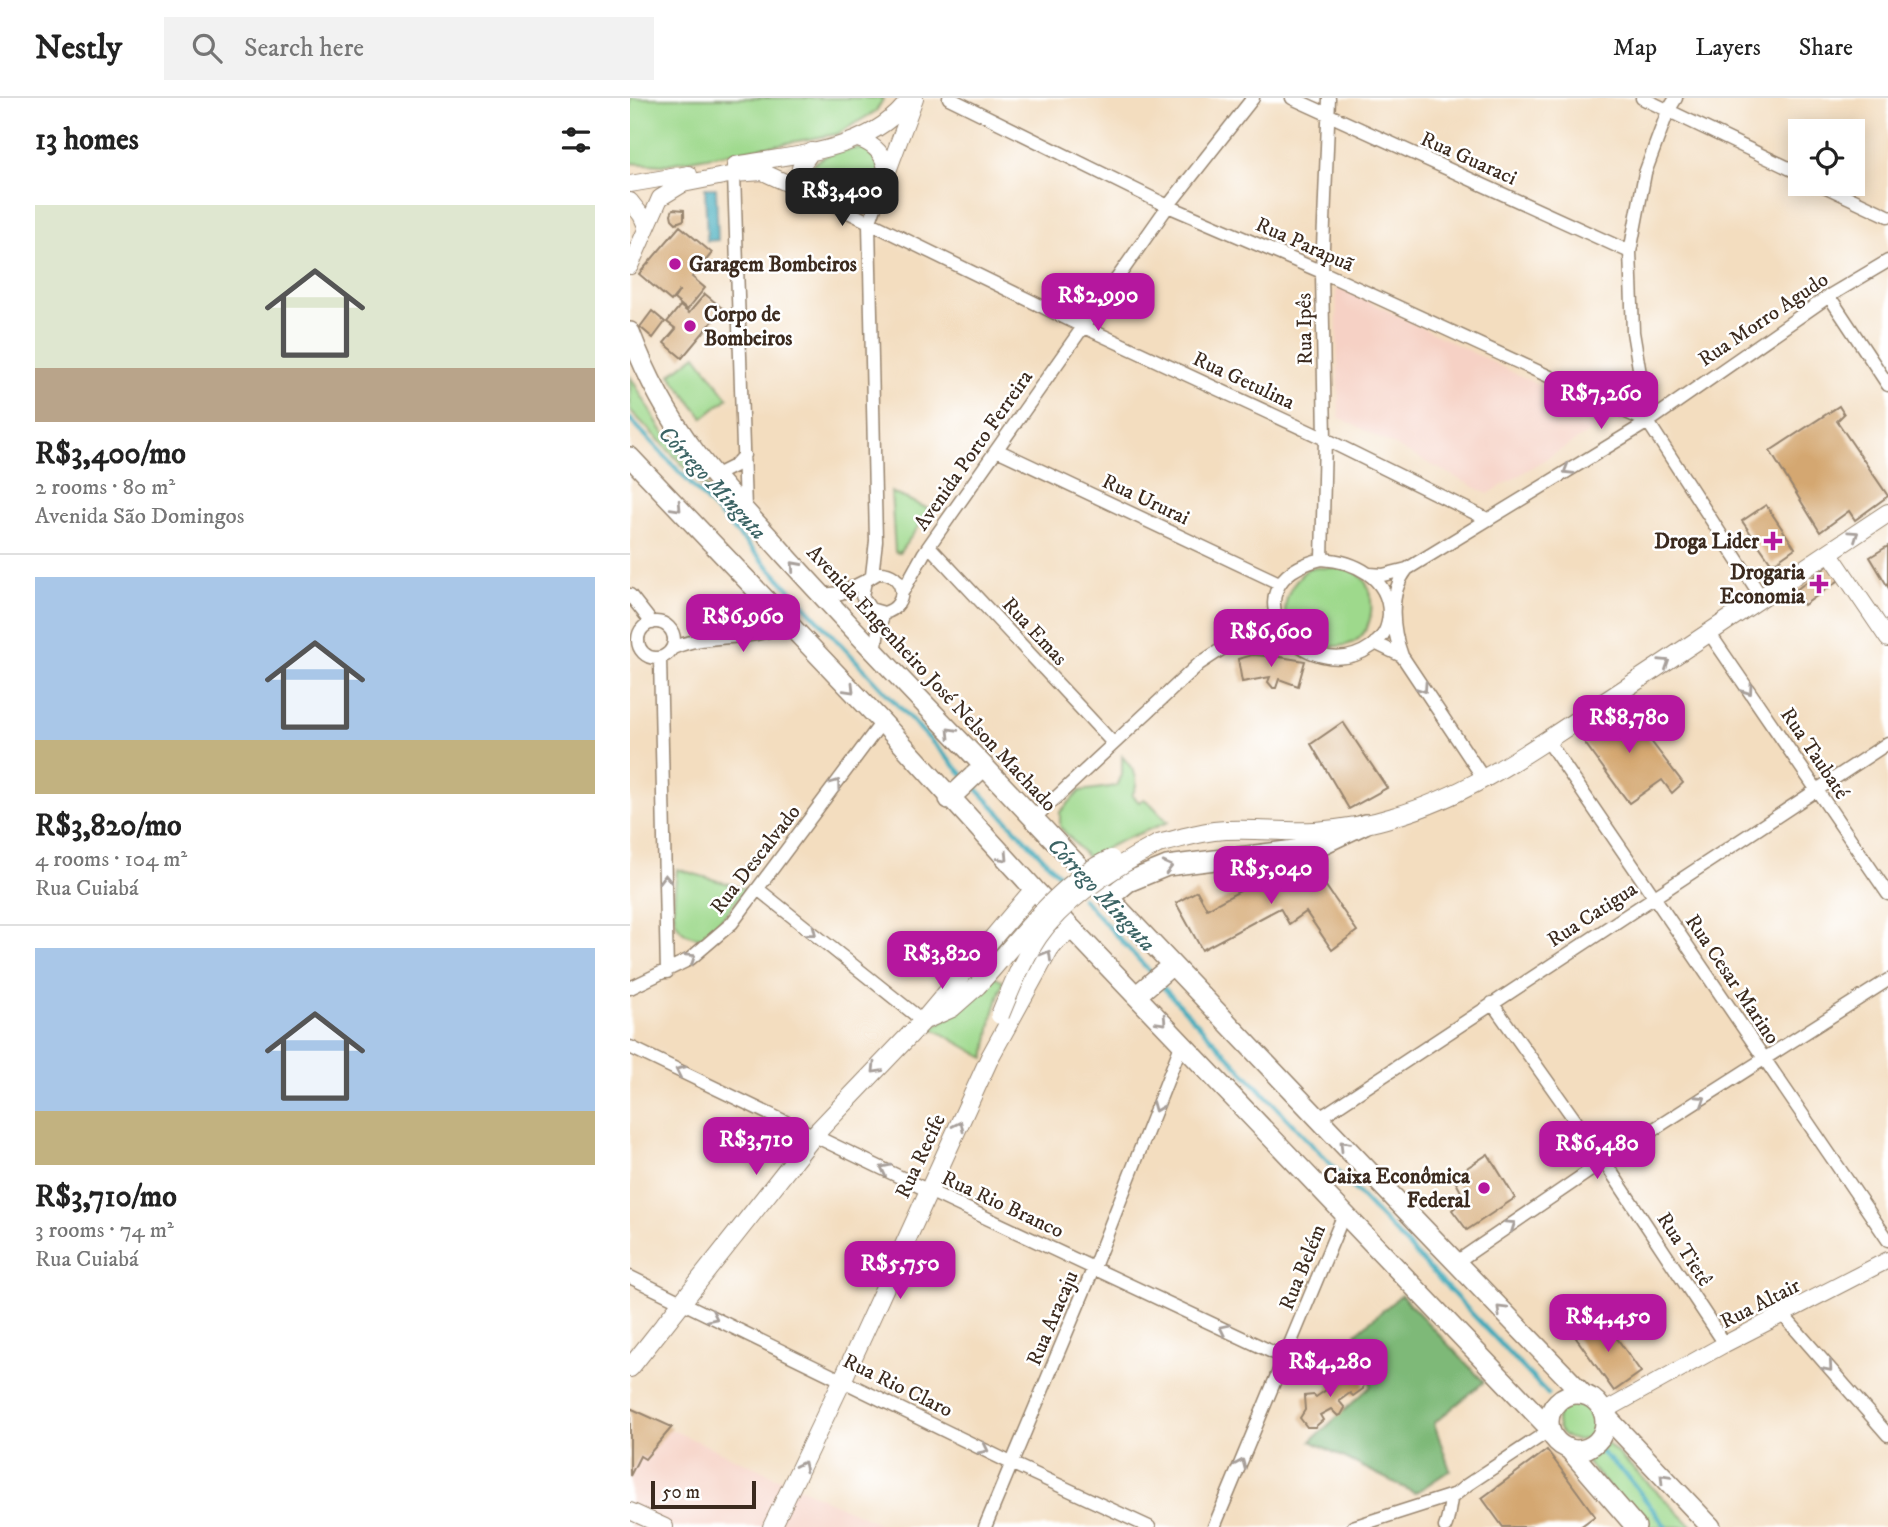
<!DOCTYPE html>
<html lang="en">
<head>
<meta charset="utf-8">
<style>
	:root { --surface:#fff; --page:#f2f2f2; --text:#222; --muted:#767676; --line:#e0e0e0; --accent:#b5179e }
	body { margin:0; font-family:"IM FELL DW Pica",serif; background:var(--page); color:var(--text); height:100vh; display:flex; flex-direction:column; font-size:26px; white-space:nowrap }
	* { box-sizing:border-box; margin:0 }
	p { font-size:23px; color:var(--muted) }
	.icon { flex:none; width:38px; height:38px; fill:none; stroke:currentColor; stroke-width:2; stroke-linecap:round; stroke-linejoin:round }
	.map { position:relative; flex:1; overflow:hidden }
	.details { display:flex; flex-direction:column; background:var(--surface); width:630px }
	.details>* { flex:none }
	.tools { position:absolute; left:1158px; top:21px; display:grid; gap:14px }
	.tools a { display:grid; place-items:center; width:77px; height:77px; border-radius:0px; background:var(--surface); box-shadow:0 4px 18px #0003; font-size:35px }
	.scale { position:absolute; left:21px; bottom:18px; width:105px; box-sizing:border-box; padding-left:7px; border:4px solid #3b2a1e; border-top:0; font-size:19px; line-height:24px; white-space:nowrap; color:#3b2a1e; -webkit-text-stroke:5px #fff; paint-order:stroke }
	.price { position:absolute; translate:-50% -60px; padding:0 16px; border-radius:14px; background:var(--accent); color:#fff; font-size:23px; line-height:46px; filter:drop-shadow(0 2px 4px #0008) }
	.price::after { content:''; position:absolute; left:50%; top:42px; width:21px; height:16px; margin-left:-10px; background:inherit; clip-path:polygon(0 0,100% 0,50% 100%) }
	.price.current { background:#222; color:#fff }
	ul { padding:0; list-style:none }
	li { display:grid; align-content:center; gap:14px; height:371px; padding:0 35px }
	li+li { border-top:2px solid var(--line) }
	li span { display:grid; place-items:center; height:217px; border-radius:0px; color:#555 }
	li>.icon { margin-inline-start:auto }
	span .icon { width:126px; height:126px; fill:#fffc; stroke-width:1 }
	li b { font-size:30px }
	h2 { display:flex; justify-content:space-between; align-items:center; height:84px; padding:0 35px; font-size:30px }
	header { display:flex; align-items:center; gap:42px; box-sizing:border-box; height:98px; padding:0 35px; background:var(--surface); border-bottom:2px solid var(--line) }
	header strong { font-size:33px }
	nav { display:flex; gap:38px; margin-inline-start:auto; font-size:24px }
	.search { width:490px; height:63px; background:var(--page); display:flex; align-items:center; gap:18px; box-sizing:border-box; padding:0 24px; border-radius:0px; color:var(--muted); font-size:26px }
	main { display:flex; flex:1; min-height:0 }
	.map>svg:first-child { display:block }
	.built { fill:#f6d1c5 }
	.green { fill:#9ed98c; stroke:#6c8255; stroke-width:2 }
	.forest { fill:#7eb978; stroke:#5c724b; stroke-width:2 }
	.water { fill:#3ba9ba; stroke:#3b6a6c; stroke-width:2 }
	.lines { fill:none; stroke-linecap:round; stroke-linejoin:round }
	.stream { stroke:#3ba9ba; stroke-width:4.5 }
	.building { fill:#d4a771 }
	.minor-casing { stroke:#97846e; stroke-width:15 }
	.tertiary-casing { stroke:#97846e; stroke-width:18 }
	.secondary-casing { stroke:#97846e; stroke-width:20 }
	.primary-casing { stroke:#97846e; stroke-width:22 }
	.minor { stroke:#fff; stroke-width:12 }
	.tertiary { stroke:#fff; stroke-width:16 }
	.secondary { stroke:#fff; stroke-width:18 }
	.primary { stroke:#fff; stroke-width:19 }
	.secondary-bridge-casing { stroke:#97846e; stroke-width:20; stroke-linecap:butt }
	.secondary-bridge { stroke:#fff; stroke-width:18 }
	.oneway { stroke:#a79f9a }
	.poi-dot { fill:#b5179e; stroke:#fff; stroke-width:2.5 }
	.labels { text-anchor:middle; stroke-width:5; stroke-linejoin:round; paint-order:stroke }
	.street-label { font-size:21px; fill:#3b2a1e; stroke:#fff }
	.poi-label { font-size:21px; font-weight:bold; fill:#3b2a1e; stroke:#fff; text-anchor:end }
	.water-label { font-size:23px; font-style:italic; fill:#3b6364; stroke:#fff }
</style>
</head>
<body>
<header>
<strong>Nestly</strong>
<div class="search"><svg class="icon" aria-label="search" viewBox="0 0 24 24"><circle cx="10" cy="10" r="6"/><path d="M15 15l6 6"/></svg>Search here</div>
<nav><a>Map</a><a>Layers</a><a>Share</a></nav>
</header>
<main>
<section class="details">
<h2>13 homes<svg class="icon" aria-label="filters" viewBox="0 0 24 24"><path d="M4 7h16M4 17h16"/><circle cx="9" cy="7" r="2"/><circle cx="15" cy="17" r="2"/></svg></h2>
<ul>
<li><span style="background:linear-gradient(#dfe7d0 75%,#b9a48a 0)"><svg class="icon" aria-label="home" viewBox="0 0 24 24"><path d="M3 11l9-7 9 7M6 9v11h12V9"/></svg></span><div><b>R$3,400/mo</b><p>2 rooms · 80 m²</p><p>Avenida São Domingos</p></div></li>
<li><span style="background:linear-gradient(#a9c7e8 75%,#c2b280 0)"><svg class="icon" aria-label="home" viewBox="0 0 24 24"><path d="M3 11l9-7 9 7M6 9v11h12V9"/></svg></span><div><b>R$3,820/mo</b><p>4 rooms · 104 m²</p><p>Rua Cuiabá</p></div></li>
<li><span style="background:linear-gradient(#a9c7e8 75%,#c2b280 0)"><svg class="icon" aria-label="home" viewBox="0 0 24 24"><path d="M3 11l9-7 9 7M6 9v11h12V9"/></svg></span><div><b>R$3,710/mo</b><p>3 rooms · 74 m²</p><p>Rua Cuiabá</p></div></li>
</ul>
</section>
<div class="map">
<svg width="1258" height="1429" viewBox="0 0 1258 1429">
	<rect width="100%" height="100%" fill="#fff"/>
	<filter id="ink" filterUnits="userSpaceOnUse"><feTurbulence type="fractalNoise" baseFrequency=".0143" numOctaves="2"/><feDisplacementMap in="SourceGraphic" scale="14" xChannelSelector="R" yChannelSelector="G"/><feConvolveMatrix kernelMatrix="1 2 1 2 8 2 1 2 1" color-interpolation-filters="sRGB"/></filter>
	<filter id="wash" filterUnits="userSpaceOnUse"><feTurbulence type="fractalNoise" baseFrequency=".00686" numOctaves="4" result="noise"/><feDisplacementMap in="SourceGraphic" scale="28" xChannelSelector="R" yChannelSelector="G"/><feGaussianBlur stdDeviation="1.57" result="paint"/><feColorMatrix in="noise" values="0 0 0 0 0 0 0 0 0 0 0 0 0 0 0 0 0 1.4 0 .05"/><feComposite in="paint" operator="in"/></filter>
	<g filter="url(#wash)">
		<rect width="100%" height="100%" fill="#f3ddbf"/>
		<!-- built -->
		<path class="built" d="M706,191H713L980,322L858,396L709,319Z
			M0,1313L257,1429H0Z"/>
		<!-- green -->
		<path class="green" d="M0,0H254L246,13L207,36L32,67L0,65Z
			M232,50L247,56L253,83C225,92 195,107 175,76C187,56 210,52 232,50Z
			M66,257L98,300L73,320L40,277Z
			M0,278L31,331L92,408L0,312Z
			M261,394L301,412L269,455L265,454Z
			M679,470C692,470 705,469 717,471C742,476 746,511 737,529C728,549 711,549 691,548C684,547 677,547 671,543C643,522 656,487 679,470Z
			M492,658C503,671 512,681 502,697L509,704L514,701L522,707L538,724L490,743L458,760L430,729V714L450,693L487,688L492,677Z
			M47,771L116,791L85,829L71,840C33,837 45,799 47,771Z
			M364,878L373,883L362,920L355,960L302,930L336,907Z
			M927 1322a20 20 0 1 1 40 0a20 20 0 1 1-40 0Z
			M977,1345L1063,1429H1014L957,1364Z"/>
		<!-- forest -->
		<path class="forest" d="M771,1197L854,1284L804,1325L820,1372L785,1395L681,1343L741,1288L726,1235Z"/>
		<!-- water -->
		<path class="water" d="M75,90H86L88,142L77,143Z"/>
		<g class="lines">
			<!-- stream -->
			<path class="stream" d="M0,321L334,678
				M343,687L436,784
				M452,800L522,876
				M530,886L918,1296
				M971,1354L999,1380L1036,1429"/>
		</g>
		<g id="blocks">
			<!-- building -->
			<path class="building" d="M43,111L54,112V122L46,125L42,121L41,116Z
				M50,128L82,155L62,179L75,190L57,212L44,201L50,192L41,203L9,176Z
				M75,196L93,211L52,260L34,245L46,231L37,224L50,208L59,215Z
				M22,213L35,224L23,240L10,229Z
				M1209,308L1214,316L1207,323L1258,398L1225,422L1219,413L1190,434L1140,353Z
				M1136,407L1165,450L1142,466L1112,423Z
				M1258,448V489L1240,459Z
				M1199,467L1212,480L1174,507L1166,492Z
				M622,557L650,559L675,563L668,588L649,581L646,590H643L638,584L640,579L612,584L608,561Z
				M994,608L1053,685L1042,695L1032,682L999,705L949,637Z
				M713,624L757,690L719,711L681,646Z
				M675,758L727,833L702,852L676,814L659,826L650,810L572,852L546,805L567,793L577,811L645,774L641,766Z
				M858,1056L885,1100L837,1132L822,1112L835,1101L823,1079Z
				M971,1218L1011,1274L984,1293L944,1237Z
				M721,1276L725,1277L734,1285L733,1291L723,1298L720,1295L709,1303L715,1310L711,1317L708,1318L701,1311L690,1317L693,1322L685,1329H677L670,1320L675,1312L674,1298L684,1297L686,1299L699,1290L700,1278L711,1277L713,1281Z
				M0,1310L42,1329L15,1361L10,1358L0,1378Z
				M917,1352L965,1418L950,1429H873L852,1400Z"/>
		</g>
	</g>
	<g filter="url(#ink)">
		<use href="#blocks" fill-opacity="0" stroke="#97846e" stroke-width="2"/>
		<g class="lines">
			<!-- minor casing -->
			<g class="minor-casing">
				<path id="minor" d="M319,0L538,108L692,174L1018,324
					M662,0L1000,154
					M1012,0L1171,76
					M1046,0L1038,13L1015,75L1000,154L1003,234L1018,324L1132,500
					M104,76L115,411
					M1190,86L1258,118
					M200,105L452,228L695,341L857,421
					M1199,198L1258,287
					M367,352L649,485
					M86,377L104,368L114,357
					M299,448L483,645
					M692,461L695,341L692,174L699,0
					M692,461C724,463 759,479 759,516C758,530 754,539 742,548C676,595 588,486 692,461Z
					M740,476L753,477L777,471L1018,324L1199,198L1258,163
					M242,477L246,443L239,126L251,92
					M273,493L294,455L538,108L623,0
					M0,497L22,525
					M192,497L211,495L235,483
					M8 542a18 18 0 1 1 36 0a18 18 0 1 1-36 0Z
					M1080,536L1258,796
					M745,545L772,558L854,681
					M43,550C79,534 119,545 157,526
					M245,556L248,532L254,515C281,508 275,473 248,475L235,483L232,498L240,511L254,515
					M772,558C762,531 758,495 777,471
					M30,560L37,874
					M917,642L1258,1142
					M403,721L569,566L601,545L648,526
					M129,792L293,923
					M0,890L60,861L102,825L252,624
					M862,905L974,1063L1095,1246
					M0,949L299,1093L655,1260
					M688,1021L1258,645
					M825,1165L974,1063L1258,882
					M0,1179L383,1366L519,1429
					M1153,1217L1258,1337
					M820,1401L837,1387L920,1332
					M355,1429L464,1169L552,945
					M584,1429L714,1116
					M723,1429L823,1397C819,1403 820,1418 815,1429"/>
			</g>
			<!-- tertiary casing -->
			<g class="tertiary-casing">
				<path id="tertiary" d="M228,41C246,47 255,57 257,76
					M105,67C165,56 242,54 280,0
					M0,86L59,76
					M170,90V70L182,53
					M0,103L11,117L16,128
					M0,168L30,100L53,86L104,76L133,74L200,105L251,92L285,0
					M1199,454L1258,541
					M973,1314L1095,1246L1258,1162
					M0,1413L35,1429"/>
			</g>
			<!-- secondary casing -->
			<g class="secondary-casing">
				<path id="secondary" d="M528,746C546,742 566,735 584,733C618,729 652,735 685,733C711,731 738,727 763,719C838,698 903,651 967,609C1065,545 1161,479 1258,415
					M297,921L322,910L347,888
					M0,1270L185,1036L293,923L404,791
					M142,1429L213,1281L360,959L420,850L425,844L443,831"/>
			</g>
			<!-- primary casing -->
			<g class="primary-casing">
				<path id="primary" d="M0,234C16,277 38,318 65,354C92,390 125,423 155,457C219,528 286,597 352,666C552,877 751,1088 953,1296
					M0,359L252,624L404,791L920,1331
					M319,701L354,668
					M479,800L498,784L537,768L665,752L695,745L735,726
					M507,897L542,867
					M919 1324a28 28 0 1 1 56 0a28 28 0 1 1-56 0Z
					M974,1316L1081,1429
					M938,1350L1006,1429"/>
			</g>
			<!-- minor -->
			<use href="#minor" class="minor"/>
			<!-- tertiary -->
			<use href="#tertiary" class="tertiary"/>
			<!-- secondary -->
			<use href="#secondary" class="secondary"/>
			<!-- primary -->
			<use href="#primary" class="primary"/>
			<!-- secondary-bridge casing -->
			<g class="secondary-bridge-casing">
				<path id="secondary-bridge" d="M347,888C383,849 432,781 481,761
					M370,917C381,890 392,863 408,839C435,799 486,768 528,746"/>
			</g>
			<!-- secondary-bridge -->
			<use href="#secondary-bridge" class="secondary-bridge"/>
		</g>
		<!-- one-way arrows -->
		<defs><path id="oneway-chevron" d="M-2-3.5L2.5 0L-2 3.5" fill="none" stroke-width="1.6" stroke-linecap="round" stroke-linejoin="round" transform="scale(1.75)"/></defs>
		<g class="oneway">
			<use href="#oneway-chevron" transform="translate(938 372) rotate(149)"/>
			<use href="#oneway-chevron" transform="translate(47 409) rotate(47)"/>
			<use href="#oneway-chevron" transform="translate(1224 437) rotate(-34)"/>
			<use href="#oneway-chevron" transform="translate(165 468) rotate(-132)"/>
			<use href="#oneway-chevron" transform="translate(1035 565) rotate(-33)"/>
			<use href="#oneway-chevron" transform="translate(793 590) rotate(56)"/>
			<use href="#oneway-chevron" transform="translate(220 591) rotate(46)"/>
			<use href="#oneway-chevron" transform="translate(1118 592) rotate(55)"/>
			<use href="#oneway-chevron" transform="translate(321 634) rotate(-134)"/>
			<use href="#oneway-chevron" transform="translate(206 686) rotate(-54)"/>
			<use href="#oneway-chevron" transform="translate(374 759) rotate(47)"/>
			<use href="#oneway-chevron" transform="translate(538 769) rotate(-14)"/>
			<use href="#oneway-chevron" transform="translate(35 781) rotate(-91)"/>
			<use href="#oneway-chevron" transform="translate(182 834) rotate(38)"/>
			<use href="#oneway-chevron" transform="translate(417 857) rotate(-60)"/>
			<use href="#oneway-chevron" transform="translate(61 860) rotate(-34)"/>
			<use href="#oneway-chevron" transform="translate(532 923) rotate(47)"/>
			<use href="#oneway-chevron" transform="translate(246 971) rotate(134)"/>
			<use href="#oneway-chevron" transform="translate(50 973) rotate(-155)"/>
			<use href="#oneway-chevron" transform="translate(1071 1002) rotate(-33)"/>
			<use href="#oneway-chevron" transform="translate(527 1009) rotate(112)"/>
			<use href="#oneway-chevron" transform="translate(329 1028) rotate(-65)"/>
			<use href="#oneway-chevron" transform="translate(714 1047) rotate(-134)"/>
			<use href="#oneway-chevron" transform="translate(255 1071) rotate(-154)"/>
			<use href="#oneway-chevron" transform="translate(881 1127) rotate(-34)"/>
			<use href="#oneway-chevron" transform="translate(871 1212) rotate(-135)"/>
			<use href="#oneway-chevron" transform="translate(83 1219) rotate(26)"/>
			<use href="#oneway-chevron" transform="translate(594 1231) rotate(-154)"/>
			<use href="#oneway-chevron" transform="translate(1198 1269) rotate(49)"/>
			<use href="#oneway-chevron" transform="translate(354 1351) rotate(26)"/>
			<use href="#oneway-chevron" transform="translate(611 1366) rotate(-67)"/>
			<use href="#oneway-chevron" transform="translate(172 1368) rotate(-64)"/>
			<use href="#oneway-chevron" transform="translate(1034 1380) rotate(-134)"/>
		</g>
	</g>
	<!-- markers -->
	<g class="poi-dot">
		<circle cx="45" cy="166" r="7"/>
		<circle cx="60" cy="228" r="7"/>
		<path d="M1139.5 432.5h7v7h7v7h-7v7h-7v-7h-7v-7h7z"/>
		<path d="M1185.5 475.5h7v7h7v7h-7v7h-7v-7h-7v-7h7z"/>
		<circle cx="854" cy="1090" r="7"/>
	</g>
	<g class="labels">
		<!-- street labels -->
		<g class="street-label">
			<text transform="translate(839 60) rotate(24)" y="7">Rua Guaraci</text>
			<text transform="translate(675 146) rotate(24)" y="7">Rua Parapuã</text>
			<text transform="translate(1133 221) rotate(-34)" y="7">Rua Morro Agudo</text>
			<text transform="translate(674 231) rotate(-91)" y="7">Rua Ipês</text>
			<text transform="translate(614 282) rotate(25)" y="7">Rua Getulina</text>
			<text transform="translate(343 352) rotate(-55)" y="7">Avenida Porto Ferreira</text>
			<text transform="translate(516 401) rotate(25)" y="7">Rua Ururai</text>
			<text transform="translate(405 533) rotate(47)" y="7">Rua Emas</text>
			<text transform="translate(302 580) rotate(47)" y="7">Avenida Engenheiro José Nelson Machado</text>
			<text transform="translate(1185 655) rotate(56)" y="7">Rua Taubaté</text>
			<text transform="translate(125 761) rotate(-52)" y="7">Rua Descalvado</text>
			<text transform="translate(962 816) rotate(-33)" y="7">Rua Catigua</text>
			<text transform="translate(1103 881) rotate(56)" y="7">Rua Cesar Marino</text>
			<text transform="translate(290 1058) rotate(-65)" y="7">Rua Recife</text>
			<text transform="translate(373 1106) rotate(25)" y="7">Rua Rio Branco</text>
			<text transform="translate(1055 1151) rotate(57)" y="7">Rua Tietê</text>
			<text transform="translate(672 1169) rotate(-68)" y="7">Rua Belém</text>
			<text transform="translate(1130 1205) rotate(-27)" y="7">Rua Altair</text>
			<text transform="translate(422 1220) rotate(-67)" y="7">Rua Aracaju</text>
			<text transform="translate(268 1287) rotate(26)" y="7">Rua Rio Claro</text>
		</g>
		<!-- poi labels -->
		<g class="poi-label">
			<text x="59" y="173" text-anchor="start">Garagem Bombeiros</text>
			<text x="74" y="223" text-anchor="start">Corpo de<tspan x="74" dy="24">Bombeiros</tspan></text>
			<text x="1129" y="450">Droga Lider</text>
			<text x="1175" y="481">Drogaria<tspan x="1175" dy="24">Economia</tspan></text>
			<text x="840" y="1085">Caixa Econômica<tspan x="840" dy="24">Federal</tspan></text>
		</g>
		<!-- water labels -->
		<g class="water-label">
			<text transform="translate(83 384) rotate(47)" y="8">Córrego Minguta</text>
			<text transform="translate(472 796) rotate(47)" y="8">Córrego Minguta</text>
		</g>
	</g>
</svg>
<div class="tools">
<a><svg class="icon" aria-label="locate" viewBox="0 0 24 24"><circle cx="12" cy="12" r="6"/><path d="M12 2v4M12 18v4M2 12h4M18 12h4"/></svg></a>
</div>
<div class="scale">50 m</div>
<b class="price current" style="left:212px;top:130px">R$3,400</b>
<b class="price" style="left:468px;top:235px">R$2,990</b>
<b class="price" style="left:971px;top:333px">R$7,260</b>
<b class="price" style="left:113px;top:556px">R$6,960</b>
<b class="price" style="left:641px;top:571px">R$6,600</b>
<b class="price" style="left:999px;top:657px">R$8,780</b>
<b class="price" style="left:641px;top:808px">R$5,040</b>
<b class="price" style="left:312px;top:893px">R$3,820</b>
<b class="price" style="left:126px;top:1079px">R$3,710</b>
<b class="price" style="left:967px;top:1083px">R$6,480</b>
<b class="price" style="left:270px;top:1203px">R$5,750</b>
<b class="price" style="left:978px;top:1256px">R$4,450</b>
<b class="price" style="left:700px;top:1301px">R$4,280</b>
</div>
</main>
</body>
</html>
